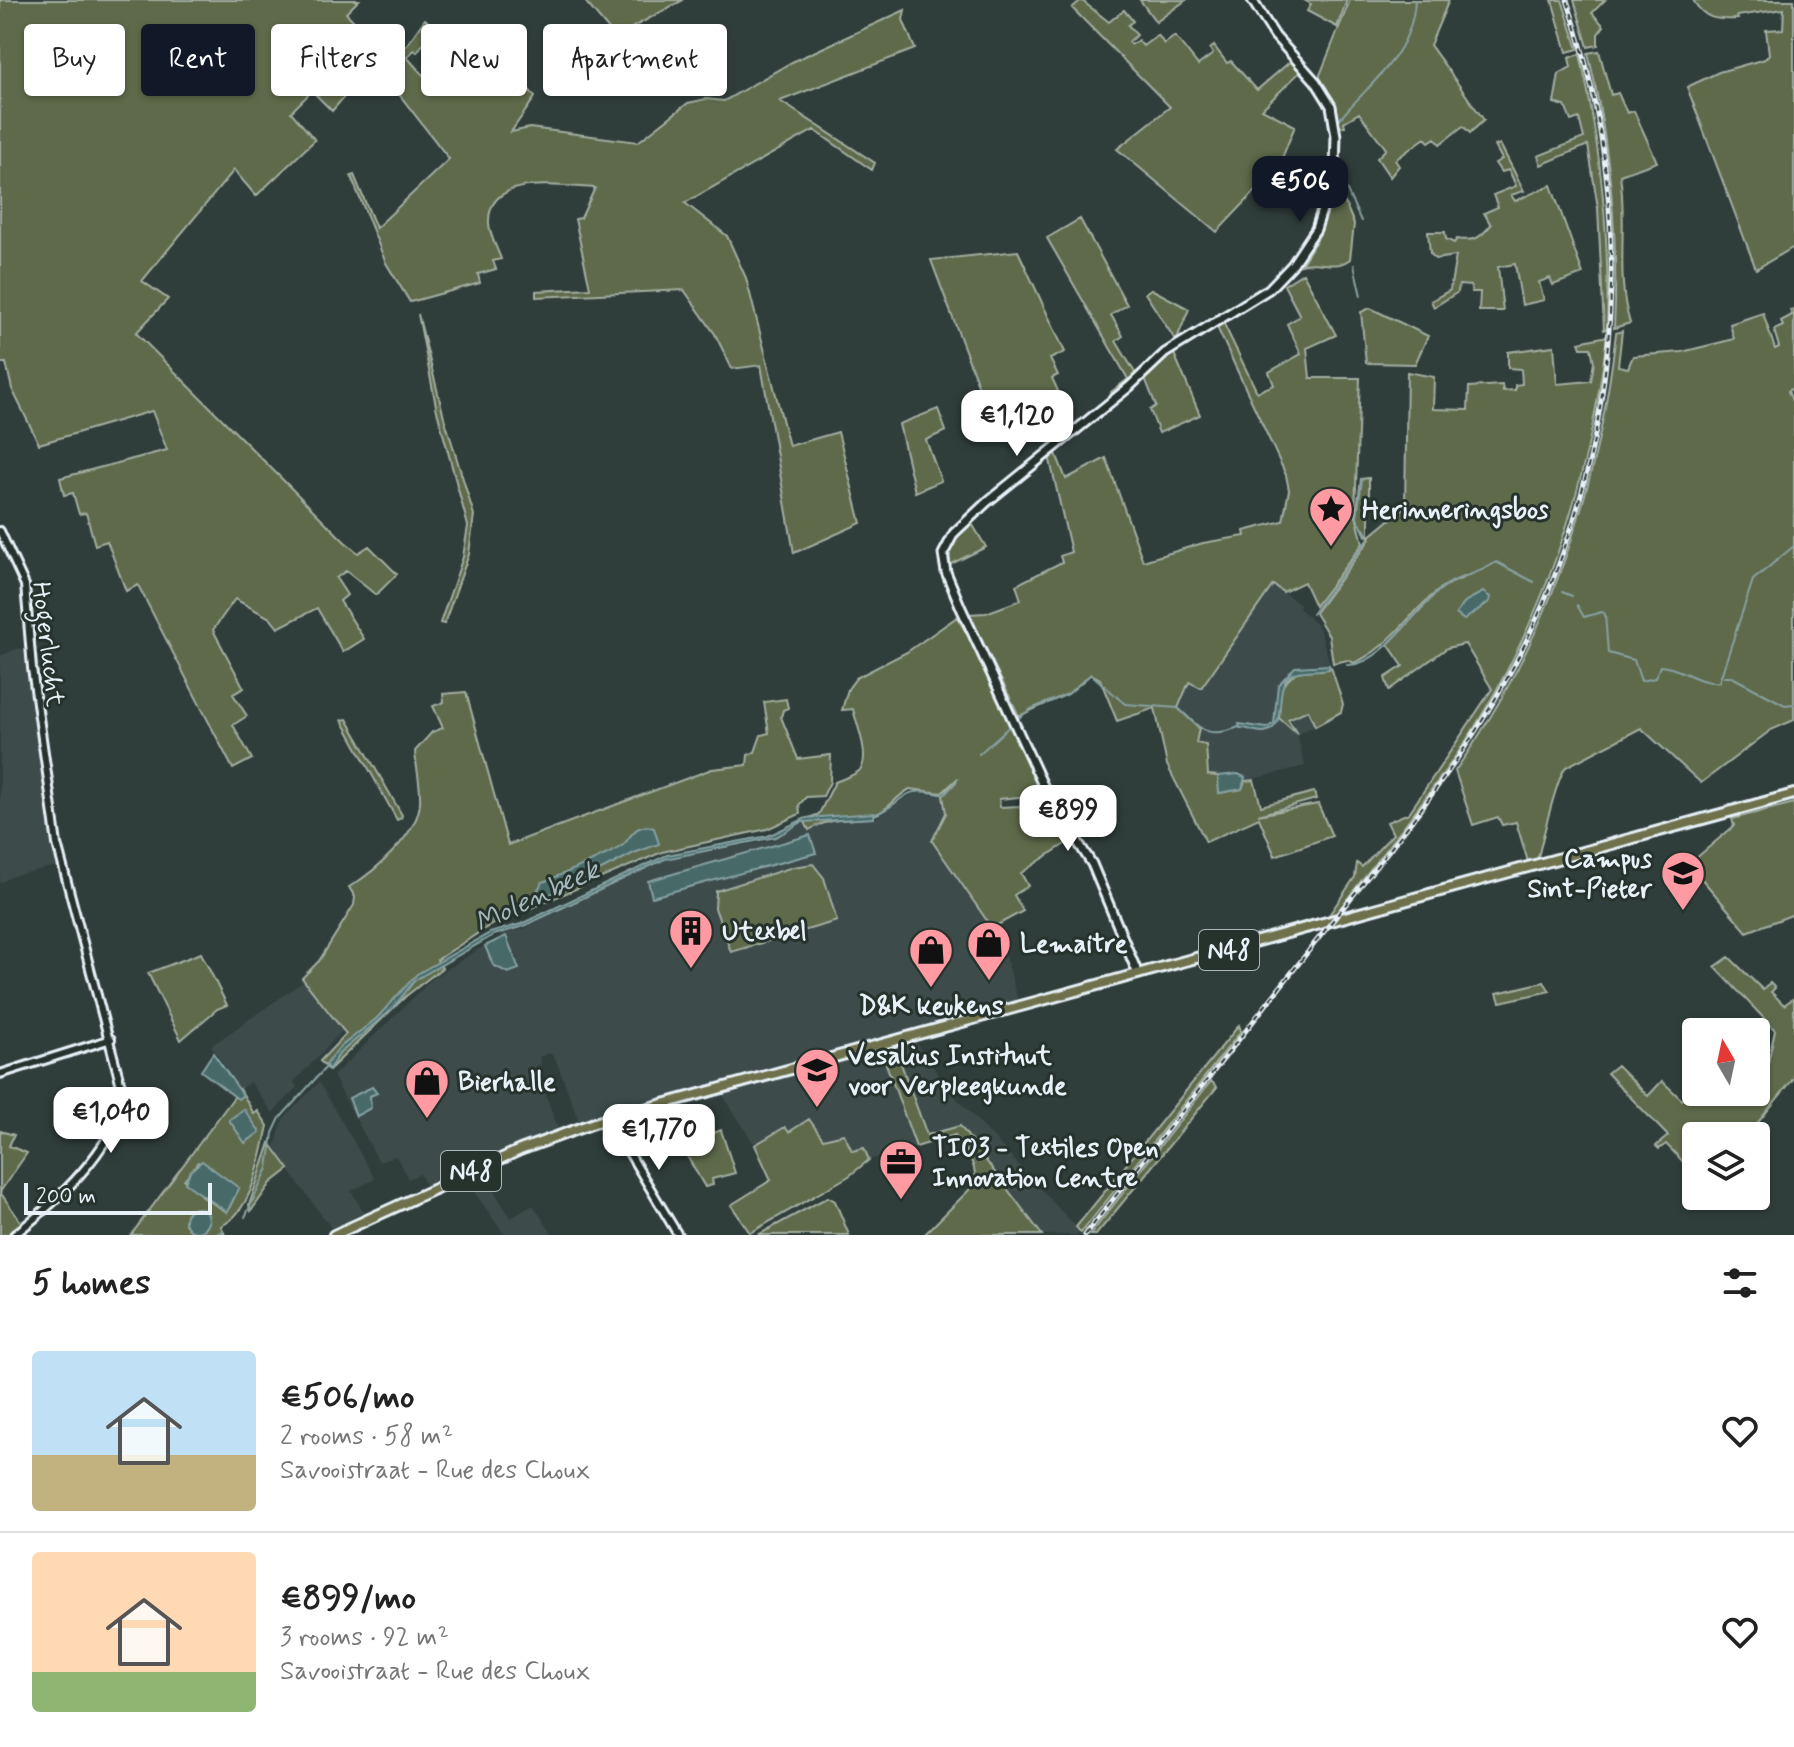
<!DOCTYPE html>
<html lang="en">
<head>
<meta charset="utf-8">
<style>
	:root { --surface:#fff; --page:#f6f6f6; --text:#222; --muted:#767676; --line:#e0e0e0; --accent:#111827 }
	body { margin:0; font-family:Mynerve,sans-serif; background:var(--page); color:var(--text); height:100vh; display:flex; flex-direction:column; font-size:30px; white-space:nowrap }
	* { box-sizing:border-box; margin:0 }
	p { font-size:26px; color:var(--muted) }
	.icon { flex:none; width:44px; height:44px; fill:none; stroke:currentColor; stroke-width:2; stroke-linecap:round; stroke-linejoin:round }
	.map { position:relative; height:1235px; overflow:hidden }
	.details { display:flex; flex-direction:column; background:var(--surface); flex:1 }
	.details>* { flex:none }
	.banner { position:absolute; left:24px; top:24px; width:800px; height:72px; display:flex; gap:16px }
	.needle { width:52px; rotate:351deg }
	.buttons { position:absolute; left:1682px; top:1018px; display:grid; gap:16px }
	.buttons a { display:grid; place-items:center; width:88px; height:88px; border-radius:8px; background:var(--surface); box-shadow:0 2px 6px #0004; font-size:40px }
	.scale { position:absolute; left:24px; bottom:20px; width:188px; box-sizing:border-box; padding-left:8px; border:4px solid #e8f1f8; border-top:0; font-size:22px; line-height:28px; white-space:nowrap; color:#e8f1f8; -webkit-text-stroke:6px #26332d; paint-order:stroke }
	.price { position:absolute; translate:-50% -68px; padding:0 18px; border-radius:16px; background:#fff; color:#222; font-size:26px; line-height:52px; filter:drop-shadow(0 2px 4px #0008) }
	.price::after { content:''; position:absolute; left:50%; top:48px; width:24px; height:18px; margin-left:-12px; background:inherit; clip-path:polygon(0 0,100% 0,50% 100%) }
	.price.current { background:var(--accent); color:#fff }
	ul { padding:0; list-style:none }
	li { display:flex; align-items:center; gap:24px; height:200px; padding:0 32px }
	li+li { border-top:2px solid var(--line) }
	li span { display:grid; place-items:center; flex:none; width:224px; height:160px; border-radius:8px; color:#555 }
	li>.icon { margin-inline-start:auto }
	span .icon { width:96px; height:96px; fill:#fffc; stroke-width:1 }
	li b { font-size:34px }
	h2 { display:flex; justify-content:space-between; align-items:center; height:96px; padding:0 32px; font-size:34px }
	.pill { padding:0 28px; border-radius:8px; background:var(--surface); box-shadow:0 2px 6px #0004; font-size:28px; line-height:72px }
	.pill.current { background:var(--accent); color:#fff }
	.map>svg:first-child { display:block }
	.built { fill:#3c4b4c }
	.green { fill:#5e6b4c; stroke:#a3aea2; stroke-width:2; fill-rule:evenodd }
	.water { fill:#466b69; stroke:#87a1a2; stroke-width:2 }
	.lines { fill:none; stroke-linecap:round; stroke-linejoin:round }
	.stream { stroke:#87a1a2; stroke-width:2 }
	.tertiary-casing { stroke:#e8f1f8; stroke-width:12 }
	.secondary-casing { stroke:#e8f1f8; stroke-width:13 }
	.primary-casing { stroke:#e8f1f8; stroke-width:14 }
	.tertiary { stroke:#26332d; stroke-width:6 }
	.secondary { stroke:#26332d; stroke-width:7 }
	.primary { stroke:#6e714b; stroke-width:8 }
	.rail-casing { stroke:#e8f1f8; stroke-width:5 }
	.rail { stroke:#26332d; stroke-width:2; stroke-dasharray:6; stroke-linecap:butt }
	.labels { text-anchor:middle; stroke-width:6; stroke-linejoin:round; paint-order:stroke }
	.shield { fill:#26332d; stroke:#aeb8bb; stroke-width:2 }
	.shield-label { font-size:24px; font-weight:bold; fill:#e8f1f8 }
	.poi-label { font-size:26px; font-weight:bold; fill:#e8f1f8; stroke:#26332d; text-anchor:start }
	.street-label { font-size:26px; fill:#e8f1f8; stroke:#26332d }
	.water-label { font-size:28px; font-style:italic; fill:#a7bbbf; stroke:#26332d }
</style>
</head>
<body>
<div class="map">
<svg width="1794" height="1235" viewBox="0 0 1794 1235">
	<rect width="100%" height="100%" fill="#303e3b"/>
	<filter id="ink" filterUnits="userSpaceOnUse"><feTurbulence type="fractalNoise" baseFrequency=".0125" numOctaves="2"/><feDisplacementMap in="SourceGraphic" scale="16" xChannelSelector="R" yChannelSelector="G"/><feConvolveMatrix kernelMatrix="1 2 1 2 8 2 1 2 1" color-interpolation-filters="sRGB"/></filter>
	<g filter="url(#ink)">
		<!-- built -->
		<path class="built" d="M1273,585L1301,605L1299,608L1319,628L1331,667H1295L1278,684L1275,716L1296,733L1287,719L1308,710L1315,726L1297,734L1305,766L1245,781V777L1231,774L1208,776L1206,745L1196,743L1192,723L1178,708L1189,681L1201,688Z
			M19,648L26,651L56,866L13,876L0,883V656Z
			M915,792L948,797L946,813L932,842L1002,942L1018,1001L579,1121L556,1060L550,1053L539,1057L541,1064L535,1067L558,1128L426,1186L420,1174L408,1179L396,1156L379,1162L333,1076L433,978L507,932L525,929L562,906L662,860L773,840L802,823L875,818Z
			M304,981L343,1030L294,1082L297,1087L273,1113L250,1082L240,1089L211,1046Z
			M914,1040L950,1091L1076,1227L1079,1235H1042L960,1126L928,1135L895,1047Z
			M881,1050L916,1147L869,1160L864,1148L852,1151L823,1139L789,1133L784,1127L755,1145L722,1094Z
			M319,1082L375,1179L351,1191L364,1213L331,1228L274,1150L283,1119Z
			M482,1172L511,1218L533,1205L553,1235H505L475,1193L485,1186L477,1173Z"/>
		<!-- green -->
		<path class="green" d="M0,0H359L346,13L356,23L325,63L343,83L337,90L344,97L332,111L312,91L291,112L315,140L256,196L234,170L142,281L168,299L136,333L344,541L358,553L369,546L397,574L376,595L346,571L336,578L347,595L340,601L364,639L343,652L317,608L278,628L270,618L235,599L213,630L244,688L233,694L247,716L233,725L252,759L233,769L138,585L126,591L107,541L95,545L86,513L79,514L73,493L64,495L60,478L167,450L152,411L39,444L12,389L6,363H0Z
			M584,0H683L615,37Z
			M1081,0L1109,22L1124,10L1133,21L1128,25L1137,35L1128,42L1131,45L1138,40L1143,46L1158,35L1164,44L1175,36L1198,65L1213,54L1210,49L1214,46L1227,63L1231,61L1257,90L1292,60L1301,71L1262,109L1295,126L1282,158L1285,160L1217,232L1117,149L1170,107L1072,8Z
			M1140,0H1186L1156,22Z
			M1304,0H1347L1337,27L1307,11L1311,4Z
			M1350,0H1449L1430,45L1484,120L1470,133L1463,126L1440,144L1435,138L1429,142L1425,138L1395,160L1399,166L1390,177L1377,158L1386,149L1359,113L1344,122L1345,126L1337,128L1333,99L1318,80Z
			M1552,0H1562L1578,49L1567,52Z
			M1574,0H1605L1592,13L1604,26L1598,34V45L1588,47Z
			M1693,0H1794V247L1756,269L1687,87L1719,72L1765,59L1769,54L1766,30L1783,29L1784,9L1737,16L1738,19C1716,20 1705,20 1693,0Z
			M905,10L903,20L915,49L780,101L875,163L872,170L814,130L685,203L727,236L746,278L789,446L838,432L861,523L794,553L761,365L732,369L715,334L684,290L536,297V291L590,288L575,219L581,218L595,188C562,187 487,172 489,223C489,234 497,248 501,259L493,261L496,269L478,274L480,283L410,302L386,263L351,176L354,175L376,228L449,159L385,76L425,19L435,28L417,52L414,50L407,57L435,89L466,72L465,68L472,62L442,27L446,25L460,41L465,37L482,55L494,45L535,97L511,132L530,128L638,142L688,103L706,99L724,101L792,62Z
			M1599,51L1611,95L1618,93L1627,113L1634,111L1657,162L1620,175C1628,224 1615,276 1630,323L1614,328C1619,233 1610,145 1588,53Z
			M1580,54C1601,146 1610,235 1607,329L1604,330L1598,208L1588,145L1541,165L1538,156L1584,138L1579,118L1571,121L1565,106L1554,103L1559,74L1571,67L1569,58Z
			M1500,144L1524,191L1511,195L1515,201L1551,185L1583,274L1553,285L1550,278L1539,282L1544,300L1522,305L1515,264L1498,267L1503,311H1479L1480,292H1472L1471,286L1459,285L1458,292L1434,307L1431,301L1450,290L1456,256L1435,259L1430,253L1428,232H1445L1446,239L1454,243L1457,239C1475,242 1480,238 1491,225L1484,213L1498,207L1493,195L1516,186L1509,170L1501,172L1495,163L1502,159L1495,146Z
			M1335,189L1340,191L1354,224L1350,259C1335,271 1318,259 1301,265L1320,234Z
			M1080,219L1127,305L1111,315L1123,336L1116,341L1137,376L1115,396L1111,392L1128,379L1047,238Z
			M1018,251L1065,352L1050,359L1058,375L1052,378L1058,391L1027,405L1022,392L986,406L931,260Z
			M1303,273L1336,335L1307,348L1310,378H1360L1355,512L1363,543L1315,606L1304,582L1283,592L1273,585L1201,688L1189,682L1178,708L1199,728L1196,743L1206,745L1208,775L1218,776L1219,793L1242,789L1245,781L1254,780L1261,806L1314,792L1316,799L1258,815L1318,804L1332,836L1275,856L1259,818L1206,842L1167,765L1155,708L1117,721L1100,679L1091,674L1068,694L1019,716L969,614L986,613L1021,600L1016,585L1062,562L1060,556L1071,552L1049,456L1055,451L1066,479L1106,458L1143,561L1203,543L1245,536L1244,531L1283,521L1289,490L1286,475L1216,325L1223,322L1257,392L1274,385L1269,372L1301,354L1287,324L1300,316L1284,285Z
			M1151,289L1189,309L1176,341L1145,293Z
			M1370,308L1428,336L1415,364L1366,363L1361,312Z
			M1794,309V387L1788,391L1794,406V720L1771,730L1701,783L1641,728L1566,767C1557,776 1541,845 1537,862L1529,865L1516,822L1502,825L1498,817L1473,825L1455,771C1548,640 1598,492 1616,333L1622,331L1618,366L1628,368L1633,356L1682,352L1734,339L1730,324L1763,313L1775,349L1779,347L1774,330L1783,326L1781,321L1792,315L1790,310Z
			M418,314L444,417L474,515L469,554L444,624L440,623L463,557L468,526L437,411Z
			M1607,336C1590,477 1549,609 1473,730C1431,795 1381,854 1335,915L1327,918L1355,877L1357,863L1362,867L1393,834L1387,822L1409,813L1492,689L1465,644L1447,648L1389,690L1385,678L1403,666L1388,644L1442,587L1470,575C1419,588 1402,643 1354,663L1348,660L1333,663L1329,636L1315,613L1370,539L1356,517L1361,479L1369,478V537L1405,507L1407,372L1434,377L1433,409L1468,410L1469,387L1502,385L1503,391L1515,390V385L1522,384L1521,369L1508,368V352L1554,346L1557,384L1591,381L1594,362L1591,348H1581L1579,342Z
			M1173,351L1200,415L1159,433L1150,410L1156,406L1145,378Z
			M938,409L946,431L926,440L941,481L915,492L899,424Z
			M971,522L986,547L949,565L951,543Z
			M957,617L983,661L1041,795L999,799L1000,807L1019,806L1034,832L1057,819L1071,840L1021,873L1028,886L1014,895L1023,911L992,928L932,841L946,813L943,796L958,778L942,793L910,789C898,795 890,807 879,813C854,825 838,813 809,830L804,820L819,814L835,782C842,779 853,776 859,771C872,759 856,723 853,709L842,710L848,689L856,678L907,652Z
			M1331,667L1343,704L1341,712L1315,726L1308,710L1288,719L1297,734L1279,718L1281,687L1296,672Z
			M466,692L508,845L712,769L747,765L748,755L755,752L761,735L769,733L764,702L786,699L788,708L783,710L781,717L798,759L831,755L830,782L823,796L806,797L799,805L800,814L767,829L662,852L489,926L437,960L442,968L406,996L329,1070L320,1061L346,1034L302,978L319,961L354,905L355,897L349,887C375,872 419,833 420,802C421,784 416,768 415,751L432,732L443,728L433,706L444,702L443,694Z
			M347,719L402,815L401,818L397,820L342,720Z
			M1794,803V914L1747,932L1689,864L1734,826L1732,819Z
			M813,864L824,878L837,921L731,952L715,908L716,891L793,867Z
			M201,953L227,1005L217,1009L181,1040L148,973Z
			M1729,957L1763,990L1770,983L1775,988L1771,992L1784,1005L1794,998V1078L1747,1136H1696V1175L1666,1144L1659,1149L1656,1146L1668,1136L1607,1073L1617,1065L1648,1096L1662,1081L1682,1100L1696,1088V1092H1756V1063L1766,1072L1775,1030L1715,967Z
			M1544,982L1550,991L1500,1002L1497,993Z
			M1239,1025L1241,1031L1081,1233L1076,1227Z
			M895,1047L927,1135L960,1126L1042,1235H924L975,1184C978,1165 965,1150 955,1135L916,1147L881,1050Z
			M1211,1081L1217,1087L1096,1235H1090Z
			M240,1089L254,1114L258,1111L268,1126C260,1159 253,1211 221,1226L225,1235H131ZM198,1162L239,1188L227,1212L204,1198L184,1180ZM198,1208L208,1215L209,1222L198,1233L185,1224L187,1213Z
			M809,1119L823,1139L844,1134L852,1151L864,1148L869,1160L849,1176L750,1233L731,1205L771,1180L755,1145L785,1127L789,1132Z
			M712,1124L714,1133L721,1130L735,1173L712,1179L713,1185L705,1187L680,1144Z
			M0,1131L14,1135L9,1146L27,1153L0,1192L23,1225L11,1235H0Z
			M270,1143L289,1169L271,1183L251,1211L249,1205Z
			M828,1197L835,1201L849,1235H758Z"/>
		<!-- water -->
		<path class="water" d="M1483,592L1490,597L1489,602L1464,620L1456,614L1466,601Z
			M1329,665V669C1319,671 1308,670 1298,672C1267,679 1293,727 1264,732C1255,733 1248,727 1240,728L1239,724L1267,728L1274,723L1278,685L1295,667Z
			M1238,774L1245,777L1242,789L1219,793L1218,776Z
			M874,813V818L802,822L776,837L665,859L524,926L494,935L415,980L392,1009L340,1053L329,1069L325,1066L339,1048L377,1018L417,974L490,933L521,924L667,855L768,836L806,818Z
			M647,826L654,828L659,844L634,853L561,891C549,890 509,921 489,922L488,917L532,901L542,882C555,878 615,852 623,845C632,836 632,828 647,826Z
			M810,835L816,853L652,897L648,881Z
			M506,936L519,969L508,973L493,965L485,946Z
			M213,1053L243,1095L238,1099L201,1071Z
			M372,1087L377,1093L370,1096L371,1108L356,1116L349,1098Z
			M244,1109L260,1132L245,1143L229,1120Z
			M202,1161L239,1188L227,1212L185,1183L190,1171Z
			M185 1220a12 12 0 1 1 24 0a12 12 0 1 1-24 0Z"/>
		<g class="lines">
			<!-- stream -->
			<path class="stream" d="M1361,221L1340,176L1338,121C1370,82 1412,56 1415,0
				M1354,265L1361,296
				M1362,479L1357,517L1366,536
				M1562,592L1572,596
				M1577,605L1584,617L1602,612L1605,614L1608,653L1634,660L1641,681L1655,678L1660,666C1681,667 1700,685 1719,682L1753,580L1794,546
				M1312,614L1368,539
				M1347,665C1384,665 1414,609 1441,589C1458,575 1477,576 1496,562L1534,582
				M1724,677H1732L1785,705L1794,704
				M1016,720L1031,709L1068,694L1091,674L1125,704L1178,708C1201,728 1205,740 1239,727
				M979,754L1012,724
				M873,815C908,804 897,783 944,795L957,781
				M245,1217L268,1168L273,1133L280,1118L327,1066
				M215,1235L223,1231"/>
			<!-- tertiary casing -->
			<g class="tertiary-casing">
				<path id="tertiary" d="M0,531L25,585L32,668L57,844L124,1097C112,1152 56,1202 14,1235
					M0,1074L111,1039
					M613,1118L616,1131L678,1235"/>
			</g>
			<!-- secondary casing -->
			<g class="secondary-casing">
				<path id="secondary" d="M1138,974L1092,864L1047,794L961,608L946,572L943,554L954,533L987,502L1129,387L1165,353L1269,289L1292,265L1316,229L1335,169L1336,136L1331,106L1316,82L1275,36L1252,0"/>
			</g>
			<!-- primary casing -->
			<g class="primary-casing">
				<path id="primary" d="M334,1235L520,1150L594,1123L1794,794"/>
			</g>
			<!-- tertiary -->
			<use href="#tertiary" class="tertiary"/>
			<!-- secondary -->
			<use href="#secondary" class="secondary"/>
			<!-- primary -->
			<use href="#primary" class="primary"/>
			<!-- rail casing -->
			<g class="rail-casing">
				<path id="rail" d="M1085,1235C1159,1141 1232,1047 1307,953C1369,874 1436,797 1488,711C1617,500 1647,235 1567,0"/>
			</g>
			<!-- rail -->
			<use href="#rail" class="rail"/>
		</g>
	</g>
	<!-- icons -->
	<defs>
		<g id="sight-pin" transform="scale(2.3)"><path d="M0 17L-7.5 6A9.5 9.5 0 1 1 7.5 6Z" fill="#ff9aa2" stroke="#26332d"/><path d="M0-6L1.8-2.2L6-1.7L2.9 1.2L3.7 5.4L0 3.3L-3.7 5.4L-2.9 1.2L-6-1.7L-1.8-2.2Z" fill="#111"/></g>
		<g id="school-pin" transform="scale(2.3)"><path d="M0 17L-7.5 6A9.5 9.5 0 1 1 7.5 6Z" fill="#ff9aa2" stroke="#26332d"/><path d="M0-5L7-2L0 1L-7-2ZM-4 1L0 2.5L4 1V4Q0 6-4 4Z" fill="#111"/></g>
		<g id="building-pin" transform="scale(2.3)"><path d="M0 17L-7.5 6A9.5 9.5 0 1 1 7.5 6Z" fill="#ff9aa2" stroke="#26332d"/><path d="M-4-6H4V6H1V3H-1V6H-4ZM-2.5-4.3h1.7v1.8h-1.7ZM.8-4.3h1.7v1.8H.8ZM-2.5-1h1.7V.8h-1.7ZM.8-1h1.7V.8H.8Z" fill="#111"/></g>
		<g id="shop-pin" transform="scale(2.3)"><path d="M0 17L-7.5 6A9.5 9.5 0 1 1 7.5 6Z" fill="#ff9aa2" stroke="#26332d"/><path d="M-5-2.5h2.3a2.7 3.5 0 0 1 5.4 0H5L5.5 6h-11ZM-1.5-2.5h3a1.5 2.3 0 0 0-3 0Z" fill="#111"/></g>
		<g id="university-pin" transform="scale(2.3)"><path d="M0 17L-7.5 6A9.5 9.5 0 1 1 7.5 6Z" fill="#ff9aa2" stroke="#26332d"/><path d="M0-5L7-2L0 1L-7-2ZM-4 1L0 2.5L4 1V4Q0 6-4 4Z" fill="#111"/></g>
		<g id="office-pin" transform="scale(2.3)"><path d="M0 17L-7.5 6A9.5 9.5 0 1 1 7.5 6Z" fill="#ff9aa2" stroke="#26332d"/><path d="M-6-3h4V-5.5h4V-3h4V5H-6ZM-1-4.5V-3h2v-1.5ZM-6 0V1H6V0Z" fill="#111"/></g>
	</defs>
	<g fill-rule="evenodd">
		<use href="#sight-pin" x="1331" y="509"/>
		<use href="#school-pin" x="1683" y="873"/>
		<use href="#building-pin" x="691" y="931"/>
		<use href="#shop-pin" x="989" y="943"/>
		<use href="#shop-pin" x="931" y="950"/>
		<use href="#university-pin" x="817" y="1070"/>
		<use href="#shop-pin" x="427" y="1081"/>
		<use href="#office-pin" x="901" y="1162"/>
	</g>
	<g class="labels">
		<!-- shield labels -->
		<g class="shield">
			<rect x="1199" y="930" width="60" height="40" rx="6"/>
			<rect x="441" y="1151" width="60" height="40" rx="6"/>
		</g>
		<g class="shield-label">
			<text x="1229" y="958">N48</text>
			<text x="471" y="1179">N48</text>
		</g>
		<!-- poi labels -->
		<g class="poi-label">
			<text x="1362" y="518">Herinneringsbos</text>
			<text x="1652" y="867" text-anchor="end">Campus<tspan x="1652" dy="30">Sint-Pieter</tspan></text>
			<text x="722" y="940">Utexbel</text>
			<text x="1020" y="952">Lemaitre</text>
			<text x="931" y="1014" text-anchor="middle">D&amp;K keukens</text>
			<text x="848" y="1064">Vesalius Instituut<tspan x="848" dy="30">voor Verpleegkunde</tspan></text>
			<text x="458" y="1090">Bierhalle</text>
			<text x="932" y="1156">TIO3 - Textiles Open<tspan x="932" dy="30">Innovation Centre</tspan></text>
		</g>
		<!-- street labels -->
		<g class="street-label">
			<text transform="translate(49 644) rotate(83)" y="9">Hogerlucht</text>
		</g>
		<!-- water labels -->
		<g class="water-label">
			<text transform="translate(536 895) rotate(-25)" y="10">Molenbeek</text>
		</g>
	</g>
</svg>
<div class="buttons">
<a><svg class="needle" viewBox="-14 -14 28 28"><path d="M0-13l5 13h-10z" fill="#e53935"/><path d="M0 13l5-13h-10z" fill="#767676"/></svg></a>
<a><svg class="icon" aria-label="layers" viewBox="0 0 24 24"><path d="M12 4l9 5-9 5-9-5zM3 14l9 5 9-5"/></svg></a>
</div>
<div class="scale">200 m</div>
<b class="price current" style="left:1300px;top:224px">€506</b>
<b class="price" style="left:1017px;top:458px">€1,120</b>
<b class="price" style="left:1068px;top:853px">€899</b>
<b class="price" style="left:111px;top:1155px">€1,040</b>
<b class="price" style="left:659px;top:1172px">€1,770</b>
<div class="banner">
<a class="pill">Buy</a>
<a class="pill current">Rent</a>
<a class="pill">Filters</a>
<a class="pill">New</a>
<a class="pill">Apartment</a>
</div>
</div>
<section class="details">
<h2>5 homes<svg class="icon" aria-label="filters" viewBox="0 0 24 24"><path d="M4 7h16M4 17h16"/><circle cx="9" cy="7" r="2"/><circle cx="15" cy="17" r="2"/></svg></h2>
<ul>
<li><span style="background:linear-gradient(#bfe0f5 65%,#c2b280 0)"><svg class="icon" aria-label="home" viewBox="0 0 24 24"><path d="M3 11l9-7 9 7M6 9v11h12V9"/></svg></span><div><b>€506/mo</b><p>2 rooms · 58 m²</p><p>Savooistraat - Rue des Choux</p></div><svg class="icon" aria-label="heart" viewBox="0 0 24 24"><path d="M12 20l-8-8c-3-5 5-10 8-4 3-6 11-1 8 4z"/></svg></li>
<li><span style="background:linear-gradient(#ffd9b3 75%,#8fb573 0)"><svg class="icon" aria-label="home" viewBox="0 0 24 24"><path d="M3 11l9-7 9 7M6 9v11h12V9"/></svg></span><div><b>€899/mo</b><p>3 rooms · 92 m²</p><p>Savooistraat - Rue des Choux</p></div><svg class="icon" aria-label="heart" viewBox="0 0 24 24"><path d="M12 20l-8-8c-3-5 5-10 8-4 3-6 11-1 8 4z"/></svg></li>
</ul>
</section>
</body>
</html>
